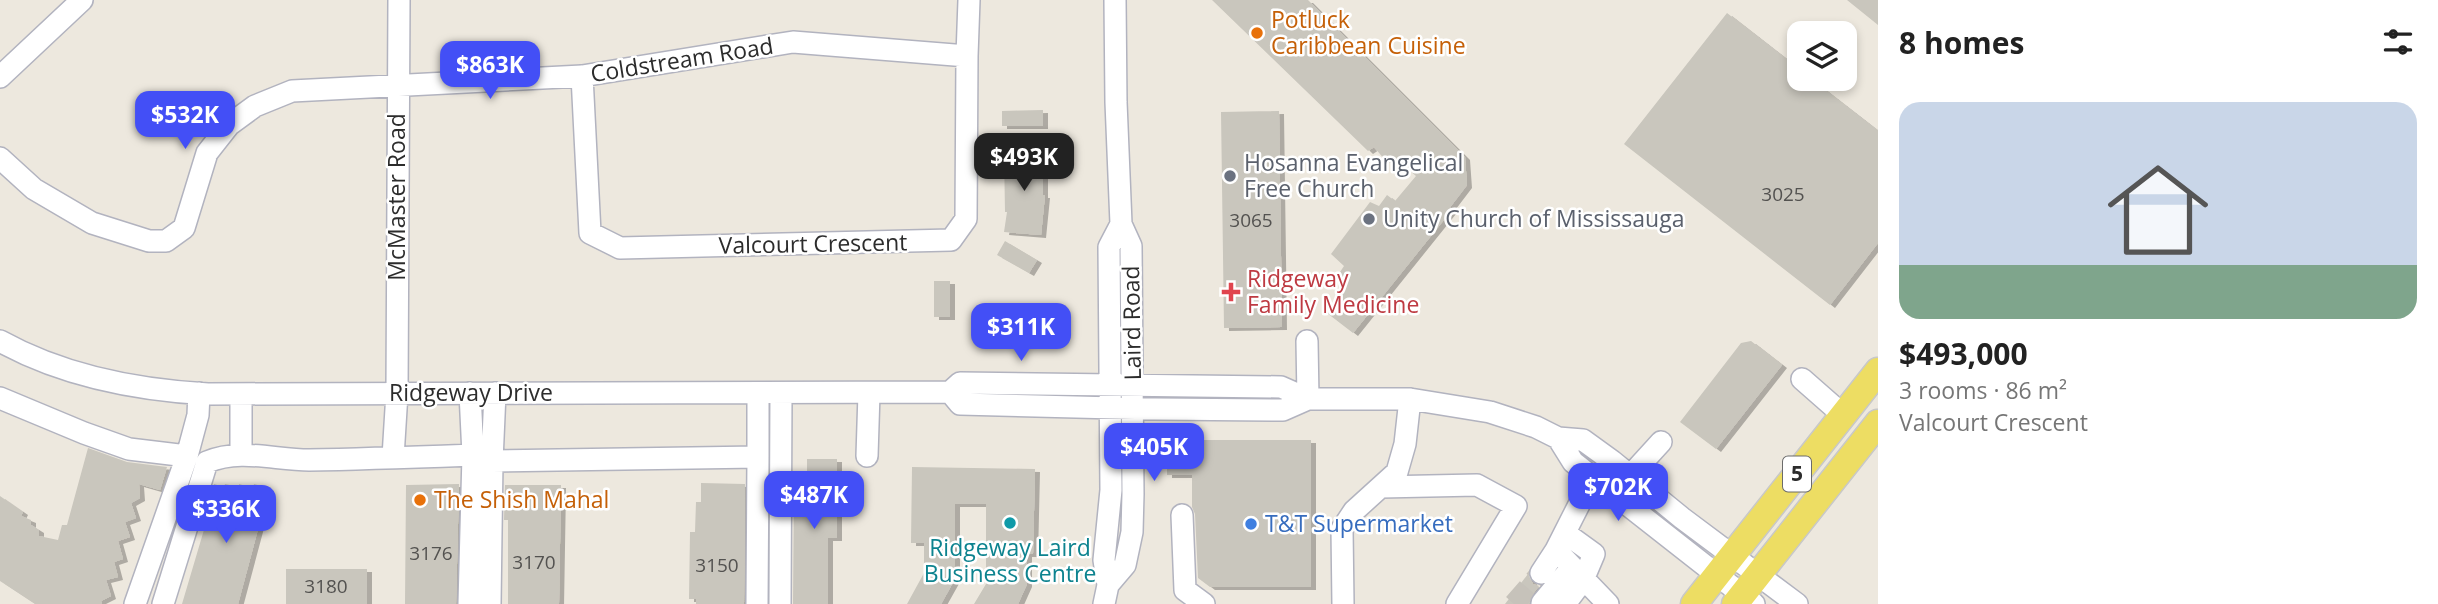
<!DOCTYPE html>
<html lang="en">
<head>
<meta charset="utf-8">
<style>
	:root { --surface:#fff; --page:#f6f6f6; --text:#222; --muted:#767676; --line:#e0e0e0; --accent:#434ff6 }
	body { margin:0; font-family:"Open Sans",sans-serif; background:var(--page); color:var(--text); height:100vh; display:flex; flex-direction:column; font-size:26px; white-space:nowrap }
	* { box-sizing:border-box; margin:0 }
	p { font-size:23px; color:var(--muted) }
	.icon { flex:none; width:38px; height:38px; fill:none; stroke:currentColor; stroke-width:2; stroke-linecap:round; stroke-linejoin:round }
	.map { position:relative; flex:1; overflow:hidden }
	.side { display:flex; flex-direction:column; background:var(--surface); width:560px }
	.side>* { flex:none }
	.buttons { position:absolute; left:1787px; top:21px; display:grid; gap:14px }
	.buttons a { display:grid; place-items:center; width:70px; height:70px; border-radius:14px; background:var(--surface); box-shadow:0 4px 10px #0003; font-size:35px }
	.price { position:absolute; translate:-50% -60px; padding:0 16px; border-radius:14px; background:var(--accent); color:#fff; font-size:23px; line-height:46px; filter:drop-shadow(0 2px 4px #0008) }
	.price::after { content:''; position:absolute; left:50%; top:42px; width:21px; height:16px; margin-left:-10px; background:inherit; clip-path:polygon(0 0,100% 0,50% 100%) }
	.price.active { background:#222; color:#fff }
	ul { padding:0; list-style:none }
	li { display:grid; align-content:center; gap:14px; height:371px; padding:0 21px }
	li+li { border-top:2px solid var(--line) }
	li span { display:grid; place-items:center; height:217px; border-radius:21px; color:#555 }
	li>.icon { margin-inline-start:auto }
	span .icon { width:126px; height:126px; fill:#fffc; stroke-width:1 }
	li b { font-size:30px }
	h2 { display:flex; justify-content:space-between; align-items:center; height:84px; padding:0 21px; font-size:30px }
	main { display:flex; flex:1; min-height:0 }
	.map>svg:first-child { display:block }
	.building { fill:#c9c6bd; filter:url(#shadow) }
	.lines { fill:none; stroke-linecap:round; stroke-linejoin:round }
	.minor-tunnel { stroke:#c6c2ba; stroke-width:21; stroke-dasharray:21 10; stroke-linecap:butt }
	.minor-casing { stroke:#b2b3bf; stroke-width:24 }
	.major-casing { stroke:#c8c8c8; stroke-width:29 }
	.minor { stroke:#fff; stroke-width:21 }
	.major { stroke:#eddd63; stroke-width:26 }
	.food-dot { fill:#e8710a; stroke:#fff; stroke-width:2.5 }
	.worship-dot { fill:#6b7280; stroke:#fff; stroke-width:2.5 }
	.health-dot { fill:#e0444e; stroke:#fff; stroke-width:2.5 }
	.culture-dot { fill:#0f9aa8; stroke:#fff; stroke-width:2.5 }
	.shop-dot { fill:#3f7fe0; stroke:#fff; stroke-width:2.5 }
	.labels { text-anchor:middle; stroke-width:5; stroke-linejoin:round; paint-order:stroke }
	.number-label { font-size:19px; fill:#535250 }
	.shield { fill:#fff; stroke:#6b6b6b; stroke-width:2 }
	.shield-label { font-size:21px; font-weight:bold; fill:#2c2c2c }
	.food-label { font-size:23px; fill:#c56008; stroke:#fff; text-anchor:start }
	.street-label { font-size:23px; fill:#2c2c2c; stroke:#fff }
	.worship-label { font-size:23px; fill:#5b616d; stroke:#fff; text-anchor:start }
	.health-label { font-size:23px; fill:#be3a42; stroke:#fff; text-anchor:start }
	.shop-label { font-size:23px; fill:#366cbe; stroke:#fff; text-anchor:start }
	.culture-label { font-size:23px; fill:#0d838f; stroke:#fff }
</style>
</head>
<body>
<main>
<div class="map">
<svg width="1878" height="604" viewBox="0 0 1878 604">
	<defs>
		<filter id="shadow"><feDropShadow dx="5" dy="3" stdDeviation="0" flood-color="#0004"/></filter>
	</defs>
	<rect width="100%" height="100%" fill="#ede8de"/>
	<!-- building -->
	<path class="building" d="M1212,0H1308L1465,157L1467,185L1451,206V211L1353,333L1327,313L1343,288L1336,278L1344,266L1331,254L1370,202L1379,206L1387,195L1395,201L1416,176L1391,155L1385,160L1374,147L1368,151Z
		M1847,0H1878V25Z
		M1727,13L1799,69V79H1811L1878,131V243L1830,305L1624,144Z
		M1043,110V126H1002V111Z
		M1279,111L1282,327L1224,328L1221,112Z
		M1004,153H1041V174H1043V195H1045L1041,235L1004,232L1007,212H1005Z
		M1005,241L1037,260L1029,273L997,255Z
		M934,281H950V317H934Z
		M1751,341L1782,365L1716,449L1680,422L1741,343Z
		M1167,440H1311V587H1210L1198,578L1195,514L1192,507V475H1167Z
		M88,448L127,462L167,467L160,490L139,484L140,498L131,503L136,518L125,522L130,537L118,541L123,559L114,562L118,577L106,580L111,596L101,601L102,604H35L0,581V496L23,512L21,516L31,520V525L39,530V536L58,540L62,525H67Z
		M807,459H837V538H828V604H793L794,481H807Z
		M912,467L1035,469L1033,554H1027V584L1018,604H974L986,584V504H955V579L941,604H907L924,573V543H911Z
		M701,483L745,484L744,604H696V599H689L690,532H695L696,502H701Z
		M214,484L224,487L225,484L239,487V484L253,488L254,484L269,488L238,604H182L214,496L212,492Z
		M459,484L456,604H405L406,485Z
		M505,485H561L559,604H508V520H504Z
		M286,569H367V604H286Z
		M1528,574L1533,584L1539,586L1532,595L1529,604H1505Z"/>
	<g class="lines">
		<!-- minor-tunnel -->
		<path class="minor-tunnel" d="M1514,604L1541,573"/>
		<!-- minor casing -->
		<g class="minor-casing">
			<path id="minor" d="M582,76L590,233L620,248L951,240L966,219L967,56L969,0
				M0,77L82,0
				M0,158L34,189L92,223L149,241H166L184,228L207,153L229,125L255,106L292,91L582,76L793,42L967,56
				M0,341C63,376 137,390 208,394L950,392L960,383L1281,387L1308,399H1410L1490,412L1536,427L1558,438L1583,440L1612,461L1682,518L1797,604
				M1307,341L1308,399
				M1802,379L1843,415
				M950,392L960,404L1155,409L1283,410L1308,399
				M495,393L492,461L758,457V393
				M0,398L84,433L129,449L187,456
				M1558,438L1573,462L1754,604
				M241,454V394
				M867,456L869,393
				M393,457L397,393L399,0
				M1630,476L1661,442
				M1593,477L1556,550L1608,604
				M1381,487L1477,485L1516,506L1457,604
				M1182,515L1185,590L1204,604
				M1541,573L1556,550
				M1108,585L1125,565L1132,532L1133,494L1131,246L1121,224L1116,102L1115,0
				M1542,603L1572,567
				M135,604L187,456L198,415L199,393
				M163,604L207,462C240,448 275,460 309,460C364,459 418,457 473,455
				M469,604L473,455L470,393
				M490,604L492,461
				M757,604L758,457
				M780,604L781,393
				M1104,604L1108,585L1104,560L1111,490L1109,247L1121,224
				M1343,604L1342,529L1354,511L1397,472L1405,444L1410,399
				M1565,604L1583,580L1594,554L1565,533"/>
		</g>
		<!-- major casing -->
		<g class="major-casing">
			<path id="major" d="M1694,604L1878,371
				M1735,604L1878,423"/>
		</g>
		<!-- minor -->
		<use href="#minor" class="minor"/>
		<!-- major -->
		<use href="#major" class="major"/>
	</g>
	<!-- markers -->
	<g class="food-dot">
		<circle cx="1257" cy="33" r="7"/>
		<circle cx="420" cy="500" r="7"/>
	</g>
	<g class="worship-dot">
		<circle cx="1230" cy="176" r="7"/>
		<circle cx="1369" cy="219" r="7"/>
	</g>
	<path class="health-dot" d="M1227.5 281.5h7v7h7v7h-7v7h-7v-7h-7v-7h7z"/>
	<circle class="culture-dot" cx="1010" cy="523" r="7"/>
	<circle class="shop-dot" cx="1251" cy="524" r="7"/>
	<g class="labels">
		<!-- number labels -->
		<g class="number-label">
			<text x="1783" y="201">3025</text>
			<text x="1251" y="227">3065</text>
			<text x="431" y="560">3176</text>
			<text x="534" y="569">3170</text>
			<text x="717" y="572">3150</text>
			<text x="326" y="593">3180</text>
		</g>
		<!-- shield labels -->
		<rect class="shield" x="1783" y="456.5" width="28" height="35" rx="5"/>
		<g class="shield-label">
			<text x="1797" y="481">5</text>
		</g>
		<!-- food labels -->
		<g class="food-label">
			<text x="1271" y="28">Potluck<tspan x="1271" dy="26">Caribbean Cuisine</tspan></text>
			<text x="434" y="508">The Shish Mahal</text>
		</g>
		<!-- street labels -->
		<g class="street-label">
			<text transform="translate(682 60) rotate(-9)" y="8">Coldstream Road</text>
			<text transform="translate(397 197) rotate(-90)" y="8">McMaster Road</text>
			<text transform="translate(813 244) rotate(-1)" y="8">Valcourt Crescent</text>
			<text transform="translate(1132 323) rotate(-91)" y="8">Laird Road</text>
			<text x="471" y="401">Ridgeway Drive</text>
		</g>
		<!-- worship labels -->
		<g class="worship-label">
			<text x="1244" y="171">Hosanna Evangelical<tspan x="1244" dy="26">Free Church</tspan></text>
			<text x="1383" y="227">Unity Church of Mississauga</text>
		</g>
		<!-- health labels -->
		<g class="health-label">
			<text x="1247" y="287">Ridgeway<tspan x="1247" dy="26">Family Medicine</tspan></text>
		</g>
		<!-- shop labels -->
		<g class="shop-label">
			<text x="1265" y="532">T&amp;T Supermarket</text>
		</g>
		<!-- culture labels -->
		<g class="culture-label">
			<text x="1010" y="556">Ridgeway Laird<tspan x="1010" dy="26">Business Centre</tspan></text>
		</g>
	</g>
</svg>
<div class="buttons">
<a><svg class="icon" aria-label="layers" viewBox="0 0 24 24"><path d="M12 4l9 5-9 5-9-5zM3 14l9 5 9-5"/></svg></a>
</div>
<b class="price" style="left:490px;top:101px">$863K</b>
<b class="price" style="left:185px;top:151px">$532K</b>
<b class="price active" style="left:1024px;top:193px">$493K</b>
<b class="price" style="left:1021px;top:363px">$311K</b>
<b class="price" style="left:1154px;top:483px">$405K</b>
<b class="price" style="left:1618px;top:523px">$702K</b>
<b class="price" style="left:814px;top:531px">$487K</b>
<b class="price" style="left:226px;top:545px">$336K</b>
</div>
<section class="side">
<h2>8 homes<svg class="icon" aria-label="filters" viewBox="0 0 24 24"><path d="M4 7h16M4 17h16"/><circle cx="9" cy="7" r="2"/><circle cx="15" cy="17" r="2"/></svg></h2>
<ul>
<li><span style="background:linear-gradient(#c9d6e8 75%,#7fa58c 0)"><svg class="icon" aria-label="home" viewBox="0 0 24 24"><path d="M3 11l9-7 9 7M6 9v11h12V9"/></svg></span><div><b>$493,000</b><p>3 rooms · 86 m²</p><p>Valcourt Crescent</p></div></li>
</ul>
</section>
</main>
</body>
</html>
